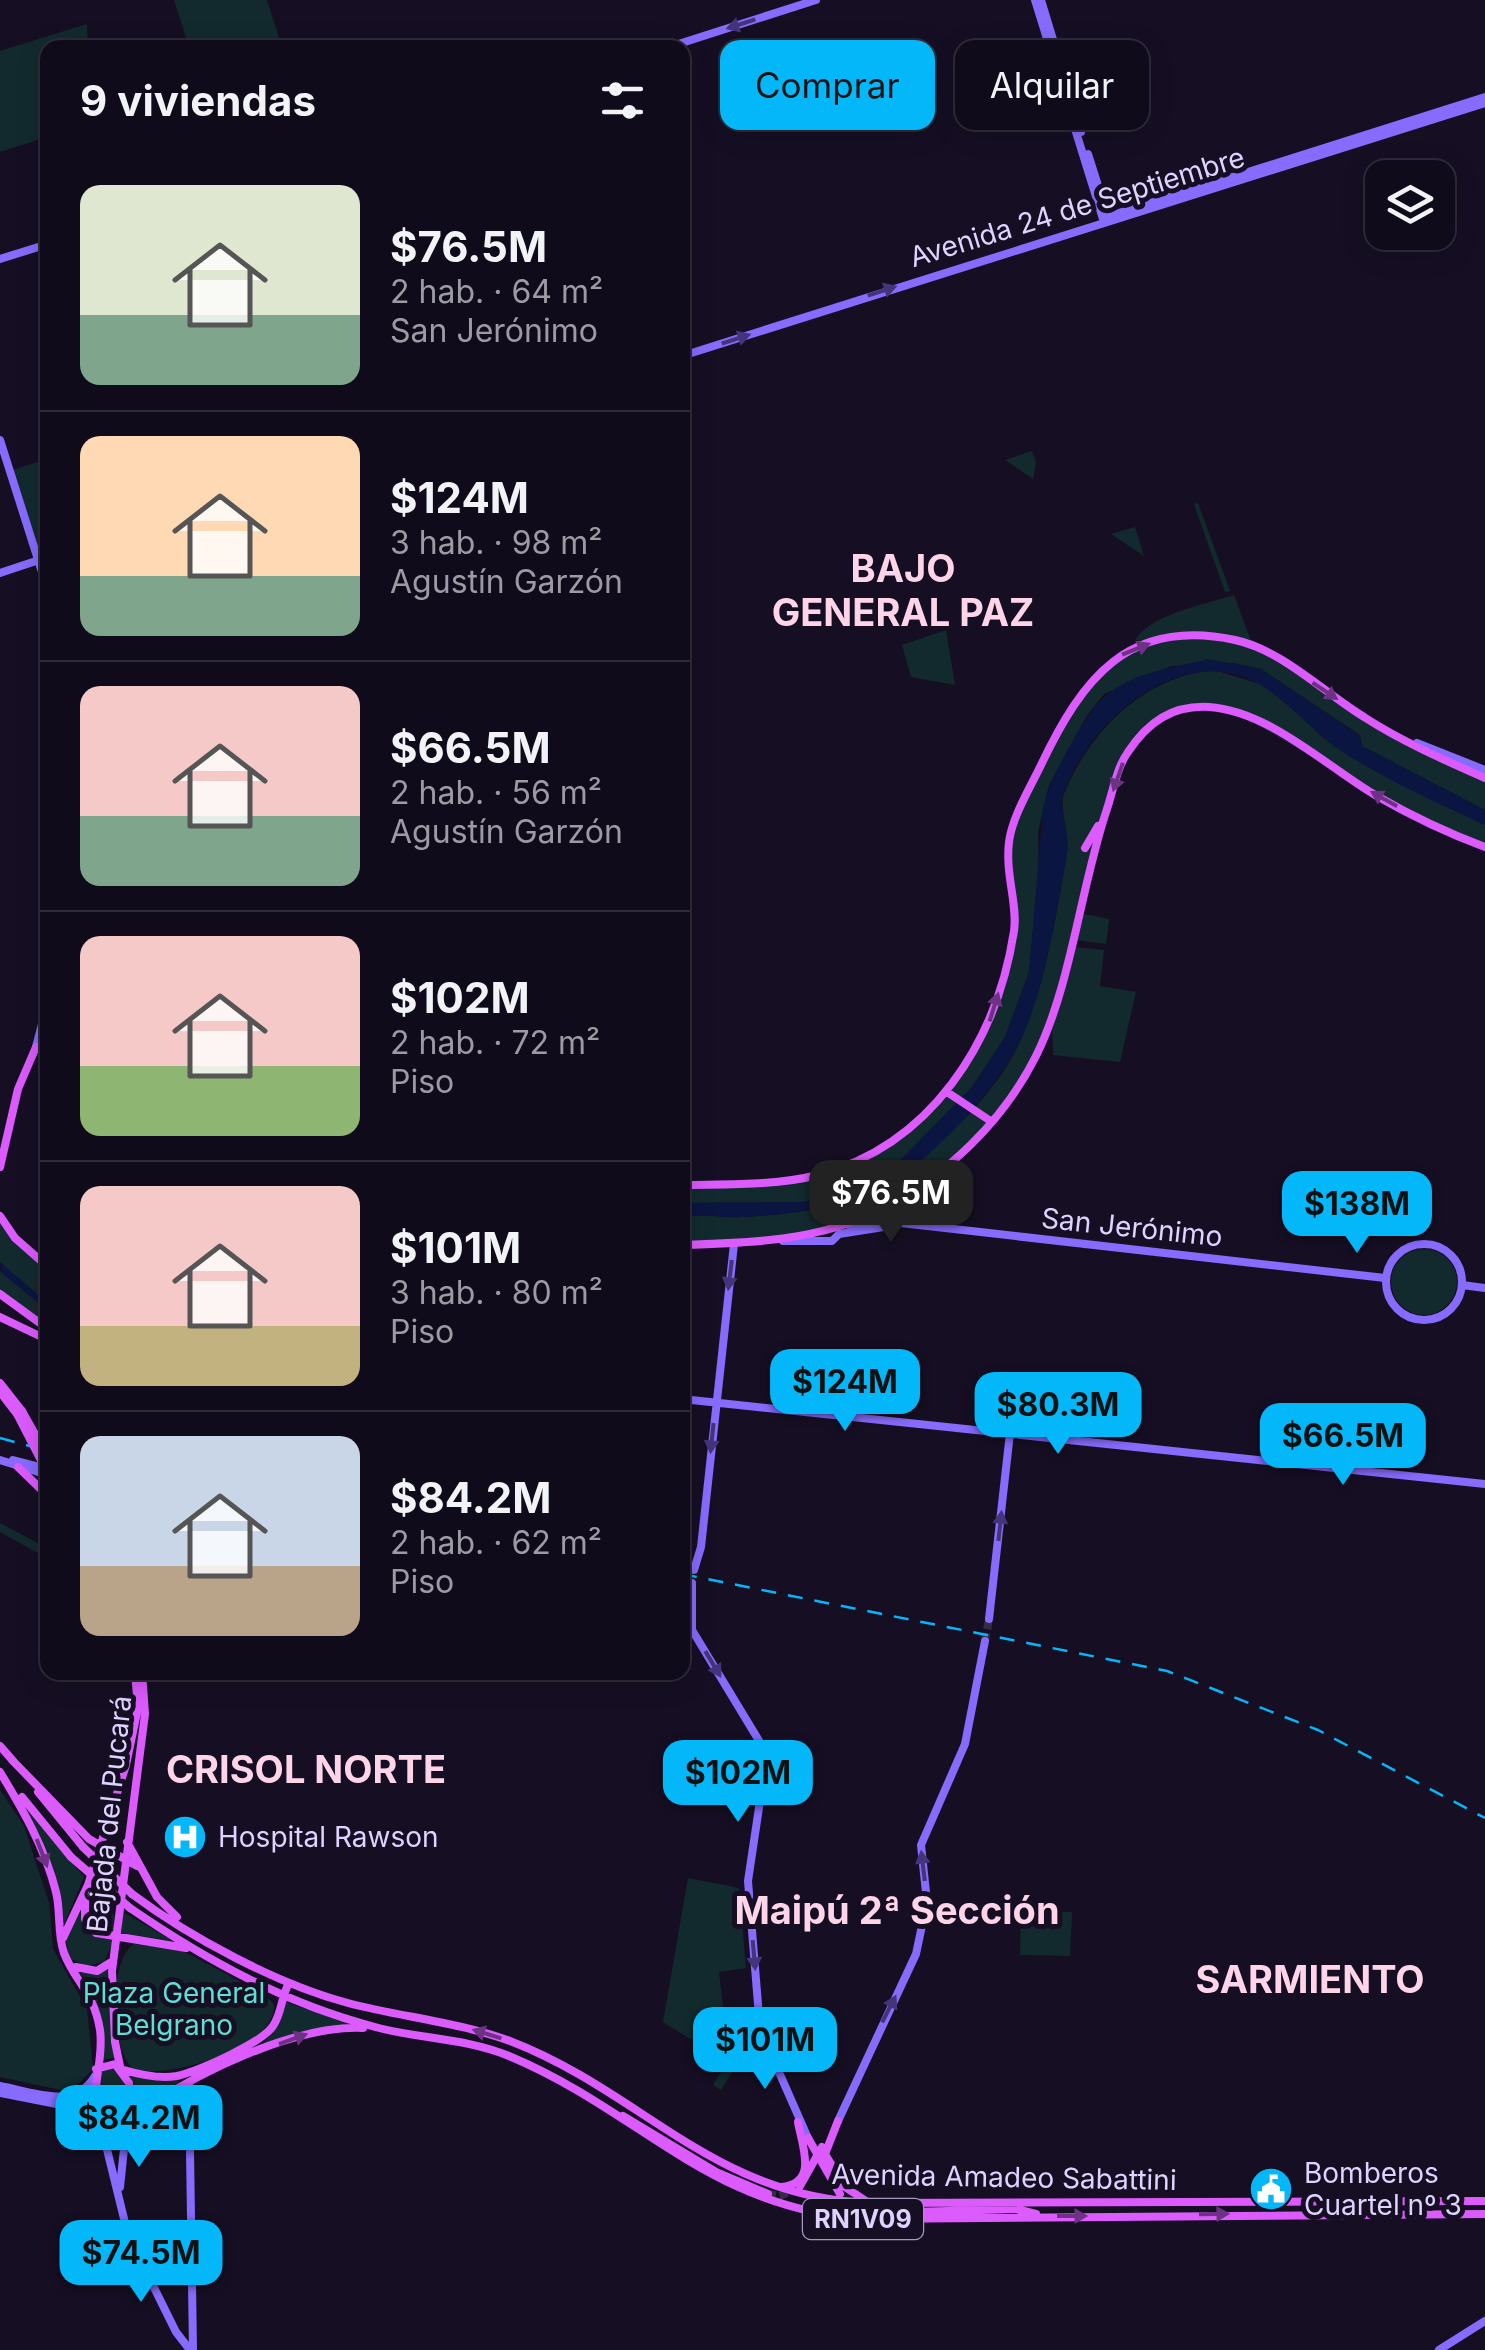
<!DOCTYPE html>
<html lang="es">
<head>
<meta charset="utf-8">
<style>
	:root { --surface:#100b1b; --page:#1e1928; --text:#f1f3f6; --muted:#9c9ba3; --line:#302b3a; --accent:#04b7f8 }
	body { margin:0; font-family:Inter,sans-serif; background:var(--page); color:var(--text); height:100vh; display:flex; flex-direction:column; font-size:38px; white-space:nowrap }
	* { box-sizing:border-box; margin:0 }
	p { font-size:32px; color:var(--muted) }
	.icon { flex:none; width:55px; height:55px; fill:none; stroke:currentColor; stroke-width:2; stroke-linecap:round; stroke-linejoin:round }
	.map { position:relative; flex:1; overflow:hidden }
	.panel { position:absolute; left:40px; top:40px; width:650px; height:1640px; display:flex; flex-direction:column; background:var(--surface); border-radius:20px; box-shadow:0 5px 25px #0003,0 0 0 2px var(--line) }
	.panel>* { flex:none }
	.banner { position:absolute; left:720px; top:40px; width:615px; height:90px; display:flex; gap:20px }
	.fabs { position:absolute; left:1365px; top:160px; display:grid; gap:20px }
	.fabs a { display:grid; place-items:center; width:90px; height:90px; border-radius:20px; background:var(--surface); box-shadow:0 5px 25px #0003,0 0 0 2px var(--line); font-size:50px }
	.price { position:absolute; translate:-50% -85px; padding:0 22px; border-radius:20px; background:var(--accent); color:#111; font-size:32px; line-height:65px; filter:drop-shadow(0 2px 5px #0008) }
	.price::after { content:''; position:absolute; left:50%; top:60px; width:30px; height:22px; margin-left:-15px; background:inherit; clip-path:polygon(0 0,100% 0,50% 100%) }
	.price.current { background:#222; color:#fff }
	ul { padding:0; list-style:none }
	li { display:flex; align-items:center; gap:30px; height:250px; padding:0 40px }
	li+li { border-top:2px solid var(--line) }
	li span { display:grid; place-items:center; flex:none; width:280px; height:200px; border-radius:20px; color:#555 }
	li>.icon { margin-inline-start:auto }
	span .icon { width:120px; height:120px; fill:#fffc; stroke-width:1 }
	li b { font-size:42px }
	h2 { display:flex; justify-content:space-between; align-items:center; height:120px; padding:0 40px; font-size:42px }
	.tag { padding:0 35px; border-radius:20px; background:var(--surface); box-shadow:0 5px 25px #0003,0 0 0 2px var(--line); font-size:35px; line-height:90px }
	.tag.current { background:var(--accent); color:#111 }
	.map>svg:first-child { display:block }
	.green { fill:#122a2e }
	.water { fill:#0b1541 }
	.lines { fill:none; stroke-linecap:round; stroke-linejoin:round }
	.secondary-tunnel { stroke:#342c45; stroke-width:8; stroke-dasharray:8 4; stroke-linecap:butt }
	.primary-tunnel { stroke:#342c45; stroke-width:8; stroke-dasharray:8 4; stroke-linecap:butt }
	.secondary { stroke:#876bfd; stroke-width:8 }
	.primary { stroke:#db5bfc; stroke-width:8 }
	.rail { stroke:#04b7f8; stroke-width:2.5; stroke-dasharray:15 12; stroke-linecap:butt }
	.primary-bridge { stroke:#db5bfc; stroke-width:8 }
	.oneway { fill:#43347b }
	.oneway2 { fill:#6f3185 }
	.labels { text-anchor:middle; stroke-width:10; stroke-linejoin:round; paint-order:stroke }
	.shield { fill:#160f24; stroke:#a398bd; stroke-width:2.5 }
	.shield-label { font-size:25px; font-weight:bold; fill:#dfd2fe }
	.street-label { font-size:28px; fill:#dfd2fe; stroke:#160f24 }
	.poi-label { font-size:28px; fill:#dfd2fe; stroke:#160f24; text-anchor:start }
	.park-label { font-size:28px; fill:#5fded3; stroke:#160f24 }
	.district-label { font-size:38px; font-weight:bold; fill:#fed4e8; stroke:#160f24 }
</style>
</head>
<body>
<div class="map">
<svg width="1485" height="2350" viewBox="0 0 1485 2350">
	<rect width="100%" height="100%" fill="#160f24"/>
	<!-- green -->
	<path class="green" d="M174,0H267L282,47H189Z
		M87,24L88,47L48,48L47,137L0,152V51Z
		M1032,451L1036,463L1033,479L1005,460Z
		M47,459V551L38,554L12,470Z
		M1198,503L1230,591L1225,592L1194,504Z
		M1135,527L1144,556L1111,534Z
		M1234,595L1252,644L1230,636L1140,642L1136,639C1151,614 1207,604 1234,595Z
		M946,630L955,685L911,677L902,645Z
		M1199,635L1259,649L1368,720L1485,778V810L1362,746L1360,735L1261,669L1234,663L1171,666L1104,694L1086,717L1049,785L1038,832L1039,875L1029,972L1005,1037L972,1087L889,1172L848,1191L804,1202L683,1203L682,1185L802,1178L857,1161L924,1117L975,1051L1013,938L1009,841L1038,772L1099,671L1150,642Z
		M1214,670L1263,685L1349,756L1485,825V847L1420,819L1233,711C1210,708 1180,704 1159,718C1095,760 1078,969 1042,1042C1008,1109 952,1176 882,1208C818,1238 752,1240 683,1245L682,1217C703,1213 723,1218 743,1217C783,1215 826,1210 862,1195C919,1171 993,1100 1019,1044C1045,988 1055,919 1066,860C1070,838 1059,805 1064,794C1090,731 1143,677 1214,670Z
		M1084,914L1109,919L1106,944L1075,940Z
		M1075,947L1104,950L1100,986L1136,992L1120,1062L1053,1055L1052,1020Z
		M0,1216L47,1267V1303L0,1262Z
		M1391 1282a33 33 0 1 1 66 0a33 33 0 1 1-66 0Z
		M0,1271L47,1310V1329L0,1294Z
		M0,1523L47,1548V1558L0,1532Z
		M0,1790L24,1826L49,1903L53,1949L87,2009L93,2069L70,2092L0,2077Z
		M23,1803L84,1877L63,1927L49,1865Z
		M688,1878L739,1888L746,1968L719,1972L726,2034L736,2066L721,2090L713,2085L727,2062L663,2022Z
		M91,1882L112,1901L115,1935L92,1925L87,1896Z
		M1021,1910L1072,1912L1070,1956L1020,1955Z
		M121,1911L173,1941L122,1933Z
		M79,1913L95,1937L114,1941L104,1962L87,1966L69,1958L66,1937Z
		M134,1944L179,1949L266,1995L274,2005C277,2048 167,2080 133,2069C111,2051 108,1960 134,1944Z
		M107,1970L114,2058L101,2060L97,2005L81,1973Z
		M282,2001L354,2025L307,2030L260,2048L278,2025Z
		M116,2068C130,2083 133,2114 119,2129H111C94,2114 99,2092 101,2070Z
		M129,2074L177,2078L181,2086L134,2116L135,2093Z"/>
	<!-- water -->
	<path class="water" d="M1208,659L1261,669L1360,736L1362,746L1485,810V825C1435,802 1383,779 1337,748C1304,726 1279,688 1241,676C1164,652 1086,729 1063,795C1058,809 1071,834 1067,854C1056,915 1046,989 1018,1045C1000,1082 948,1141 915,1165C865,1202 804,1214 743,1217C723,1218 702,1213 683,1217L682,1203L804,1202L848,1191L889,1172L972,1087L1005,1037L1029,972L1043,808C1049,784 1059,765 1071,744C1109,674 1136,677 1208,659Z
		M0,1262L47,1303V1310L3,1274Z"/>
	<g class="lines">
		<!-- secondary-tunnel -->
		<path class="secondary-tunnel" d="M985,1641L989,1619"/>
		<!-- primary-tunnel -->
		<path class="primary-tunnel" d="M768,2194L780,2196L796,2189
			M846,2201L879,2213"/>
		<!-- secondary -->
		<path class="secondary" d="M1035,0L1103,219
			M1041,0L1081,132
			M666,48L816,0
			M1088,154L1108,217
			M1103,218L1485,97
			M0,259L48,244
			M682,356L1485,103
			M0,440L48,591
			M0,573L48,557
			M1417,743L1485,770
			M36,1047L48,1001
			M849,1225L883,1221L1385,1278
			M783,1241H832L839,1234L890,1226
			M1386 1282a38 38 0 1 1 76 0a38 38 0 1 1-76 0Z
			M1462,1285L1485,1288
			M682,1399L1485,1484
			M0,1460L48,1475
			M13,1460L48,1469
			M694,1570L701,1547L734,1244
			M692,1583V1630L767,1754L748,1881L760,2029L808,2138
			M989,1619L1010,1433
			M189,2084L193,2350
			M0,2086C33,2092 75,2111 95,2076
			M0,2093L72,2107L100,2124
			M838,2121L916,1954L927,1902L921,1845L965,1744L985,1641
			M102,2129L128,2235L176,2332L190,2350
			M120,2187L126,2130
			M1439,2350L1485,2321"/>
		<!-- primary -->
		<path class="primary" d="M1085,848L1098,826
			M947,1092L992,1122
			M0,1167L18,1089L36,1047
			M682,1185C727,1184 774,1186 818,1175C931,1145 997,1042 1014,931C1018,905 1005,875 1009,842C1012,817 1030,788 1041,765C1082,679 1128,617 1235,640C1282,650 1323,692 1364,717C1401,741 1444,760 1485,778
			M0,1216L15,1238L48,1267
			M682,1245C752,1243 819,1241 882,1209C947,1175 1003,1122 1036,1056C1071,986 1081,885 1107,809C1113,791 1117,767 1128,752C1148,722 1172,705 1209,707C1269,711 1326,766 1375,795C1410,815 1447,833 1485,847
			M0,1294L48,1329
			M0,1317L48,1340
			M0,1383L22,1411
			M0,1392L17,1414
			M18,1467L48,1496
			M0,1746L14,1762
			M12,1760L89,1839L137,1866
			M0,1772C23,1810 45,1848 56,1892C61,1911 57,1934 64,1953C75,1982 94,1992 100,2030C105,2065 86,2093 102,2129L117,2135L130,2121L129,2083L115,2064L96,2069
			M38,1792L83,1847
			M22,1797L71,1857
			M127,1842L157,1897L177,1917
			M132,1894C191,1938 277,1984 348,2003C401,2017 458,2022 510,2041C643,2092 714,2198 871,2203L1485,2201
			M85,1898V1919L96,1933L186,1948
			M130,1908C206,1960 286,2004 375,2027C420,2039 465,2038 509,2056C641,2111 708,2208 864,2219L1485,2214
			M63,1938L88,1885L126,1765L138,1708L135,1672
			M76,1967L97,1971L113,1961
			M120,2066L115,2042L112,1971L145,1714L142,1672
			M124,2070C141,2075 160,2079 177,2076C198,2071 262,2043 273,2026C282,2013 281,1997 289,1983
			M623,2116L716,2172L768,2194
			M130,2121C185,2077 292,2025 363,2028
			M838,2121L825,2154L845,2187L866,2201
			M808,2138L840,2194
			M800,2186L822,2147
			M781,2187C819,2184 802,2146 798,2122
			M879,2213L1016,2209L1036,2214"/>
		<!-- rail -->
		<path class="rail" d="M0,1438L48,1451
			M682,1574L1167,1671L1318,1730L1485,1818"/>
		<!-- primary-bridge -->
		<path class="primary-bridge" d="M22,1411L48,1457
			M17,1414L48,1474
			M83,1847L132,1894
			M71,1857L130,1908"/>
	</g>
	<!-- one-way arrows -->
	<defs><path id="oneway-solid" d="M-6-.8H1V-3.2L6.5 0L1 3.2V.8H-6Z" transform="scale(2.5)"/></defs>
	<g class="oneway">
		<use href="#oneway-solid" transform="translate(741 24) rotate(162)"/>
		<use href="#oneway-solid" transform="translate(882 291) rotate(-18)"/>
		<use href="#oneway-solid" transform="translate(736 339) rotate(-18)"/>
		<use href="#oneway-solid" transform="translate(730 1275) rotate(97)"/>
		<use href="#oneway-solid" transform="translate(712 1438) rotate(96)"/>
		<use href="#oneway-solid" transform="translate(1000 1526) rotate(-84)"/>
		<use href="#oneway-solid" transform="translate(713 1664) rotate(59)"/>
		<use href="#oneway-solid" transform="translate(923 1866) rotate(-97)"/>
		<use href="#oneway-solid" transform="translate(754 1955) rotate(85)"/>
		<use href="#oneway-solid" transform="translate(889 2009) rotate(-63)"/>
	</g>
	<g class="oneway2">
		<use href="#oneway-solid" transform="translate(1136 649) rotate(-22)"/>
		<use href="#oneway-solid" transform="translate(1325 691) rotate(34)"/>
		<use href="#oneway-solid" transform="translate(1118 777) rotate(109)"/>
		<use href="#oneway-solid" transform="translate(1384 799) rotate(-151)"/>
		<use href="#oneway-solid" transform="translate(994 1007) rotate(-73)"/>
		<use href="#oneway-solid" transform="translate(42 1853) rotate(69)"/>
		<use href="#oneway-solid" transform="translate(487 2034) rotate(-163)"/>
		<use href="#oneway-solid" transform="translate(293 2039) rotate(-20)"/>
		<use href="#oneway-solid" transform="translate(1214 2214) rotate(-1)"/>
		<use href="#oneway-solid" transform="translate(1072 2216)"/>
	</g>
	<!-- icons -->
	<defs>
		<g id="hospital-disc" transform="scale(2.25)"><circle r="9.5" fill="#04b7f8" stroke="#160f24"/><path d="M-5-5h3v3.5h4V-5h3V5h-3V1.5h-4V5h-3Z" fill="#fff"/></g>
		<g id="civic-disc" transform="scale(2.25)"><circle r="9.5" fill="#04b7f8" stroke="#160f24"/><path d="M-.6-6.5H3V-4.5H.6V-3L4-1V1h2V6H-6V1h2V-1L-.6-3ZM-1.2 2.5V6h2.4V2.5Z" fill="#fff"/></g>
	</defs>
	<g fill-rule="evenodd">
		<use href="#hospital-disc" x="185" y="1837"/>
		<use href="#civic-disc" x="1271" y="2189"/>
	</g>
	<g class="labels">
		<!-- shield labels -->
		<rect class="shield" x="803" y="2199" width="120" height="40" rx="8"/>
		<g class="shield-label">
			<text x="863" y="2228">RN1V09</text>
		</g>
		<!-- street labels -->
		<g class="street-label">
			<text transform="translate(1077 207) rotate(-17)" y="10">Avenida 24 de Septiembre</text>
			<text transform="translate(1132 1227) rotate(6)" y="10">San Jerónimo</text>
			<text transform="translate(109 1814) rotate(-84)" y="10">Bajada del Pucará</text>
			<text transform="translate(1004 2177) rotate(1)" y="10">Avenida Amadeo Sabattini</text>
		</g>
		<!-- poi labels -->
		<g class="poi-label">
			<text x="218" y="1847">Hospital Rawson</text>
			<text x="1304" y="2183">Bomberos<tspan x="1304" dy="32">Cuartel nº 3</tspan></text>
		</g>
		<!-- park labels -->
		<g class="park-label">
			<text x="174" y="2003">Plaza General<tspan x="174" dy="32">Belgrano</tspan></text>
		</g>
		<!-- district labels -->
		<g class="district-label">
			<text x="903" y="582">BAJO<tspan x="903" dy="44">GENERAL PAZ</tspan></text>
			<text x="306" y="1783">CRISOL NORTE</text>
			<text x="897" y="1924">Maipú 2ª Sección</text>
			<text x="1310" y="1993">SARMIENTO</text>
		</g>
	</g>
</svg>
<div class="fabs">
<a><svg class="icon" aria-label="layers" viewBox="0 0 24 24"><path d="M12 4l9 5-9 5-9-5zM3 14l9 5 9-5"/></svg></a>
</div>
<b class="price current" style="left:891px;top:1245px">$76.5M</b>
<b class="price" style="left:1357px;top:1256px">$138M</b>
<b class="price" style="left:845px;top:1434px">$124M</b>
<b class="price" style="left:1058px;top:1457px">$80.3M</b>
<b class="price" style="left:1343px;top:1488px">$66.5M</b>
<b class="price" style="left:738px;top:1825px">$102M</b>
<b class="price" style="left:765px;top:2092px">$101M</b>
<b class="price" style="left:139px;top:2170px">$84.2M</b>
<b class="price" style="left:141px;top:2305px">$74.5M</b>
<div class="banner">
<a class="tag current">Comprar</a>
<a class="tag">Alquilar</a>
</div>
<section class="panel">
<h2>9 viviendas<svg class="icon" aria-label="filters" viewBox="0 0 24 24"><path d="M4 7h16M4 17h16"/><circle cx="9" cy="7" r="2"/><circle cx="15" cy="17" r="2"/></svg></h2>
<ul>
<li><span style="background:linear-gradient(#dfe7d0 65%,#7fa58c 0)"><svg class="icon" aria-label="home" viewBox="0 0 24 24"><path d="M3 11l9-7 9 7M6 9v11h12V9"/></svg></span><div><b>$76.5M</b><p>2 hab. · 64 m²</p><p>San Jerónimo</p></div></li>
<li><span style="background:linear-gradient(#ffd9b3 70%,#7fa58c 0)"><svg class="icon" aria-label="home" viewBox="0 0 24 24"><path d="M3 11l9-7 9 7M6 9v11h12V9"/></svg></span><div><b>$124M</b><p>3 hab. · 98 m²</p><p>Agustín Garzón</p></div></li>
<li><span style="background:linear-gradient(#f6c9c9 65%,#7fa58c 0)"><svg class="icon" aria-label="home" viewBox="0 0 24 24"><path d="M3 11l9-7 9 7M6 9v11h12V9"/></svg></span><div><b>$66.5M</b><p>2 hab. · 56 m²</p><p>Agustín Garzón</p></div></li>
<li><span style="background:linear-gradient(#f6c9c9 65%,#8fb573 0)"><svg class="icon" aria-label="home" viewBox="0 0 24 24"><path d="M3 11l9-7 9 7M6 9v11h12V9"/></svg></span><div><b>$102M</b><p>2 hab. · 72 m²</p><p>Piso</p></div></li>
<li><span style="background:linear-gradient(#f6c9c9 70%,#c2b280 0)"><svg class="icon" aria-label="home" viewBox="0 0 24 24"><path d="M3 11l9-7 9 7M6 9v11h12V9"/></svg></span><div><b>$101M</b><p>3 hab. · 80 m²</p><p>Piso</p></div></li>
<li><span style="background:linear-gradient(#c9d6e8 65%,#b9a48a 0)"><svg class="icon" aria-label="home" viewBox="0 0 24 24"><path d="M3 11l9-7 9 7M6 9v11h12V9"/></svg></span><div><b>$84.2M</b><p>2 hab. · 62 m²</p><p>Piso</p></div></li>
</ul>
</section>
</div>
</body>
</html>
